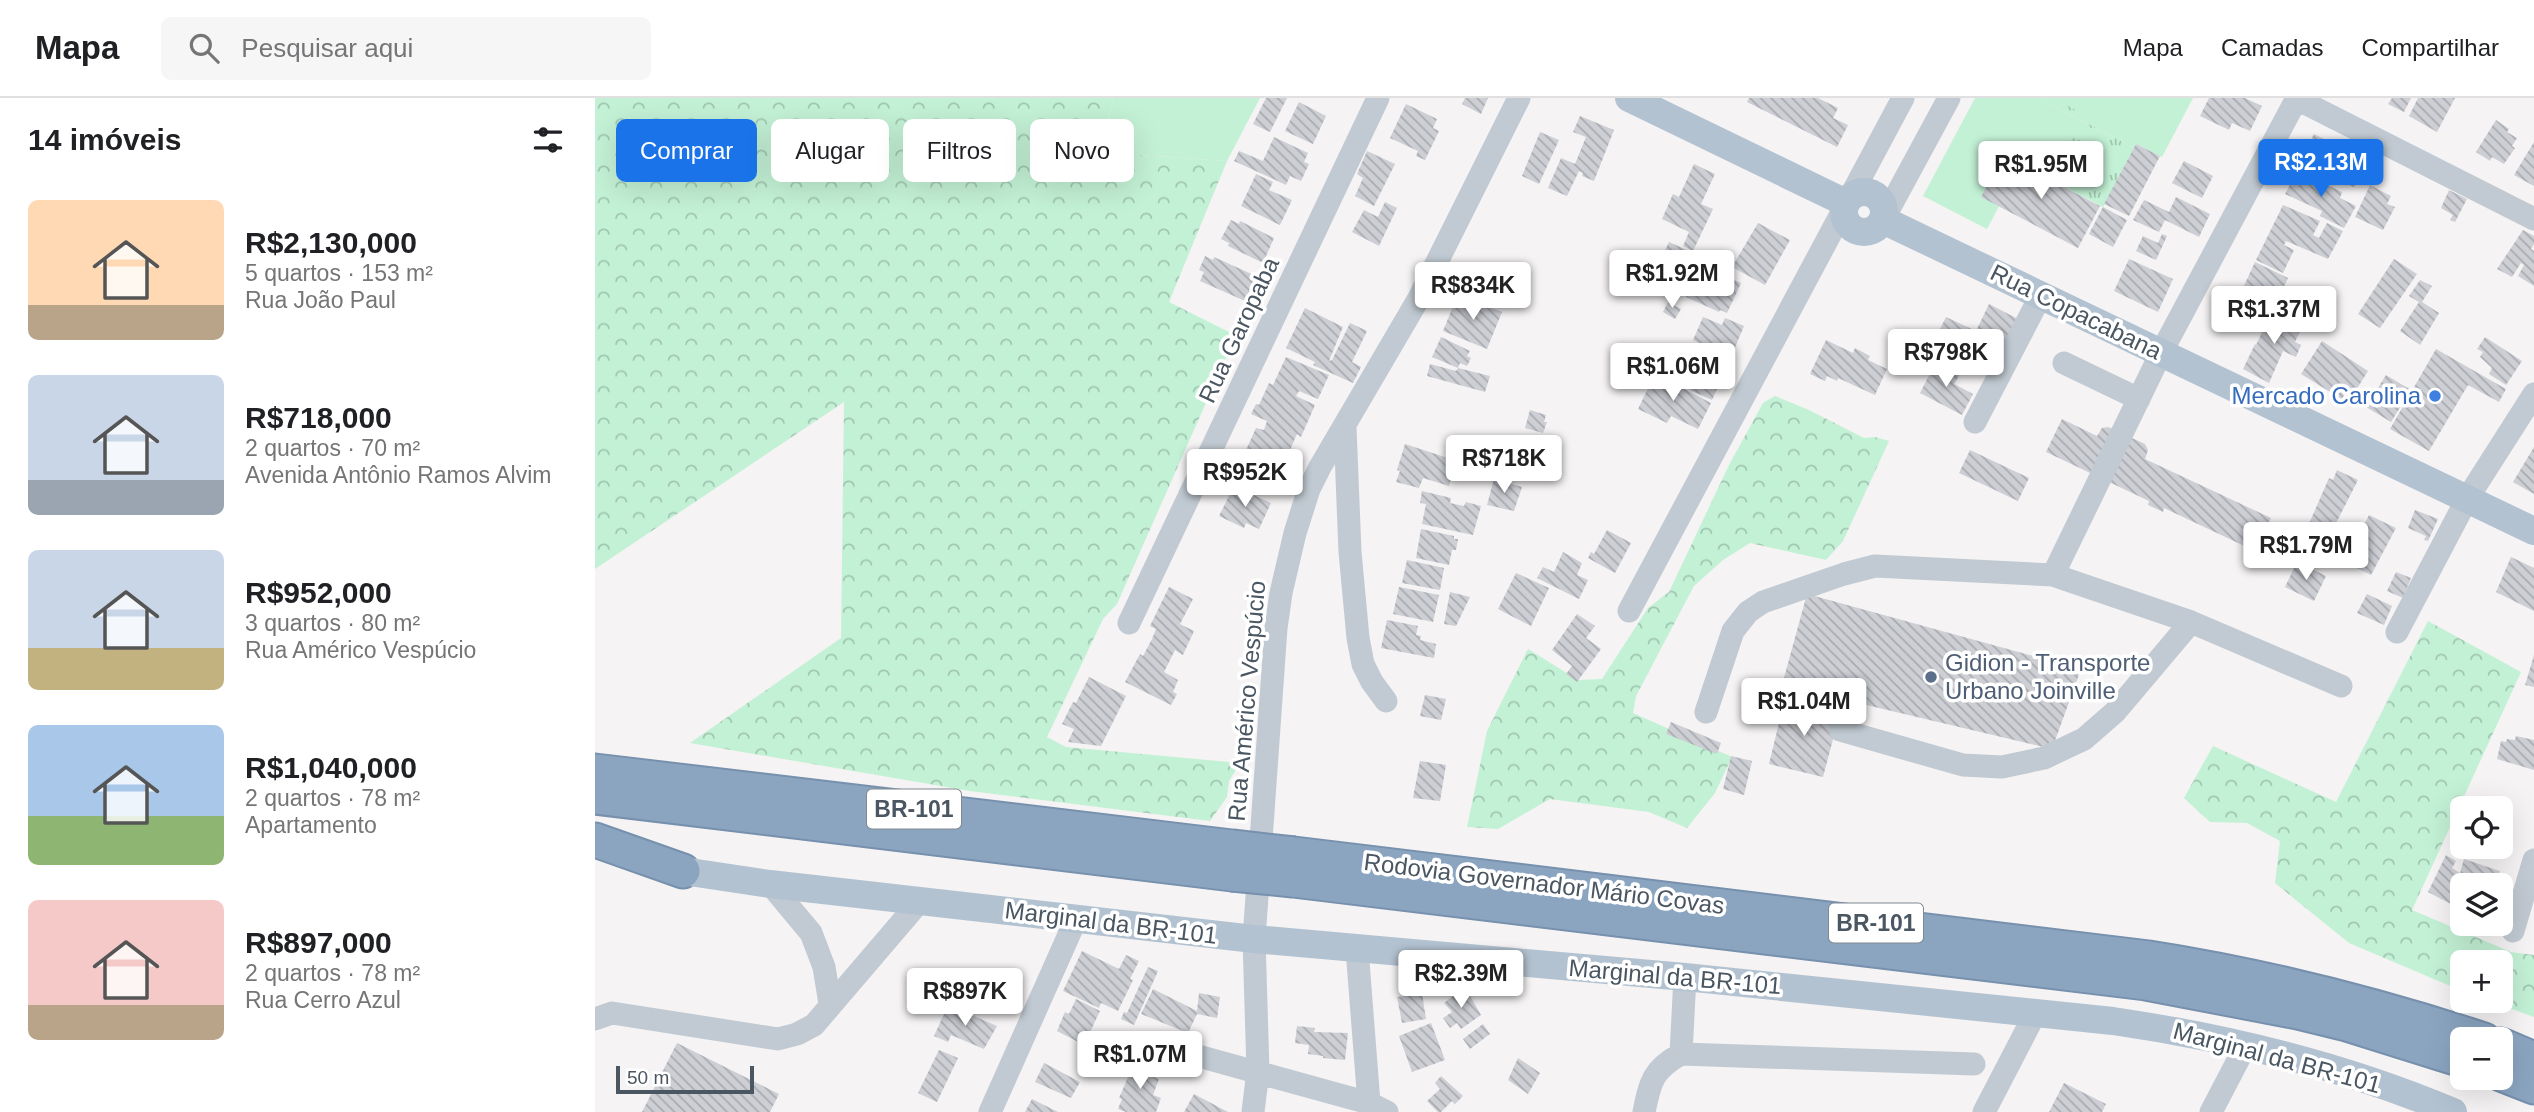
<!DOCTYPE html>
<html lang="pt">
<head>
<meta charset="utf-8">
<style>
	:root { --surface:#fff; --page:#f6f6f6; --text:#202124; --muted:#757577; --line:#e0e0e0; --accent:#1a73e8 }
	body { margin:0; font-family:Helvetica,sans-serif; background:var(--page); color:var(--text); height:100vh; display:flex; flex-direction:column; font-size:26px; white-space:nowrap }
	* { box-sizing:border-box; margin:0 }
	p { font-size:23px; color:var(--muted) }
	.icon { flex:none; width:38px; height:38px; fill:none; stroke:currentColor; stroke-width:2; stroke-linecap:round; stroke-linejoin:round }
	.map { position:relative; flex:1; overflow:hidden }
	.side { display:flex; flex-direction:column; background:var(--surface); width:595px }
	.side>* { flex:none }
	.hud { position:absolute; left:21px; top:21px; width:665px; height:63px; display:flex; gap:14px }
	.tools { position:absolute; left:1855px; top:698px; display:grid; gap:14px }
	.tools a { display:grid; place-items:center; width:63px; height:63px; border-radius:10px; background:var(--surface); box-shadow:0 7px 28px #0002; font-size:35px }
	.scale { position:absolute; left:21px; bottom:18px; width:138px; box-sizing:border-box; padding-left:7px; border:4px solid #4a5661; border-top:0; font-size:19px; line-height:24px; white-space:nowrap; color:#4a5661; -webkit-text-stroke:5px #fff; paint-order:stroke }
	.price { position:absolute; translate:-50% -60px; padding:0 16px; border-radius:7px; background:#fff; color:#222; font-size:23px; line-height:46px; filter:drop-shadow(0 2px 4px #0008) }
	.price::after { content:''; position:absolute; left:50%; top:42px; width:21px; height:16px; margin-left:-10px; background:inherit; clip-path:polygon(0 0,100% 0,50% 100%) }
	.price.selected { background:var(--accent); color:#fff }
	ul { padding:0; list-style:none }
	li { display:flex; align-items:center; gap:21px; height:175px; padding:0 28px }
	li span { display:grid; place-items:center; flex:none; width:196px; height:140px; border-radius:10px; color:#555 }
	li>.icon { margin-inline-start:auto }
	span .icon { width:84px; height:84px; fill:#fffc; stroke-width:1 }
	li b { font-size:30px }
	h2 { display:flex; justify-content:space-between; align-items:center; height:84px; padding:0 28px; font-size:30px }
	.tag { padding:0 24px; border-radius:10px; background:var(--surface); box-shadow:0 7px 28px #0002; font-size:24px; line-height:63px }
	.tag.selected { background:var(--accent); color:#fff }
	header { display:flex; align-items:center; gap:42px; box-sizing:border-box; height:98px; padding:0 35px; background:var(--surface); border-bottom:2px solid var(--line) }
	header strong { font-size:33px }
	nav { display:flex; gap:38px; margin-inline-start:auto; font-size:24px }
	.search { width:490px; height:63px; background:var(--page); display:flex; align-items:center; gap:18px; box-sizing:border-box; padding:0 24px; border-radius:10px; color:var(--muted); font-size:26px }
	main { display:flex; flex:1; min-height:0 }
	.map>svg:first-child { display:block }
	.green { fill:#c3f1d5 }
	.forest { fill:url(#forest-crowns) }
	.park { fill:url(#park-tufts) }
	.building { fill:url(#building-back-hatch) }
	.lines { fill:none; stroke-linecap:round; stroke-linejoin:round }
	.highway-casing { stroke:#7690ad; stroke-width:37 }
	.minor { stroke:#c1cad2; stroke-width:23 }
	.major { stroke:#b3c2d1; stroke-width:28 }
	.highway { stroke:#8ba5c1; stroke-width:33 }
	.highway-bridge-casing { stroke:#7690ad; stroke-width:37; stroke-linecap:butt }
	.highway-bridge { stroke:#8ba5c1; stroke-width:33 }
	.shop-dot { fill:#3f7fe0; stroke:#fff; stroke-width:2.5 }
	.service-dot { fill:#5c6f8a; stroke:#fff; stroke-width:2.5 }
	.labels { text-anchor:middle; stroke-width:7; stroke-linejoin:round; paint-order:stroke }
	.shield { fill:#fff; stroke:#808990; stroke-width:2 }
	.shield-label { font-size:23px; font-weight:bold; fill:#4a5661 }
	.street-label { font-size:24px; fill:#4a5661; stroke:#fff }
	.shop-label { font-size:24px; fill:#366cbe; stroke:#fff; text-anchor:end }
	.service-label { font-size:24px; fill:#4e5e75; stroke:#fff; text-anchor:start }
</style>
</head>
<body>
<header>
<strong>Mapa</strong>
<div class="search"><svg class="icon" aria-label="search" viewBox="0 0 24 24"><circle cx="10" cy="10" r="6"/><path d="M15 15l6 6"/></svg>Pesquisar aqui</div>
<nav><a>Mapa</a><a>Camadas</a><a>Compartilhar</a></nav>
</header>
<main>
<section class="side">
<h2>14 imóveis<svg class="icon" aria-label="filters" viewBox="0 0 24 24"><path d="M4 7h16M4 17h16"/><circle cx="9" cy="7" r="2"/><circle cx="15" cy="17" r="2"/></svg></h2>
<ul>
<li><span style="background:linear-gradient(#ffd9b3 75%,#b9a48a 0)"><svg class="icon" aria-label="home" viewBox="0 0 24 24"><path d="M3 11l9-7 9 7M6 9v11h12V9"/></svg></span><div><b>R$2,130,000</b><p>5 quartos · 153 m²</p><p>Rua João Paul</p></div></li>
<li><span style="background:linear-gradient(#c9d6e8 75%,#9aa5b1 0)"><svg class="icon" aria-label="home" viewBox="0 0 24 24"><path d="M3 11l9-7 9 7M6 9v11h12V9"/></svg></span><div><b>R$718,000</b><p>2 quartos · 70 m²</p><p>Avenida Antônio Ramos Alvim</p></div></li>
<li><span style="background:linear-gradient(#c9d6e8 70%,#c2b280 0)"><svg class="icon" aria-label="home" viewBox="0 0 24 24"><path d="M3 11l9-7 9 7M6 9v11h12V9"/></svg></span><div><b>R$952,000</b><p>3 quartos · 80 m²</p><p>Rua Américo Vespúcio</p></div></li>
<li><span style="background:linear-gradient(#a9c7e8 65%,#8fb573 0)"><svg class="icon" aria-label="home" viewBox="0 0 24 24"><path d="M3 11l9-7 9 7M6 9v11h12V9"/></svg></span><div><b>R$1,040,000</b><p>2 quartos · 78 m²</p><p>Apartamento</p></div></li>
<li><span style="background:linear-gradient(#f6c9c9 75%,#b9a48a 0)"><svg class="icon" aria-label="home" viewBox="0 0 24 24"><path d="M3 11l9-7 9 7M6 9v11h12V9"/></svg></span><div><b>R$897,000</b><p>2 quartos · 78 m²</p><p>Rua Cerro Azul</p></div></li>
</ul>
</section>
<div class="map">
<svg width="1939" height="1014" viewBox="0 0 1939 1014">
	<defs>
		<pattern id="forest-crowns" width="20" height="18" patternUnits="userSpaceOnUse" patternTransform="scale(1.75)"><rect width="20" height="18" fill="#c3f1d5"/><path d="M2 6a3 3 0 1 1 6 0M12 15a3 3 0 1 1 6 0" fill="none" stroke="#a0c6b0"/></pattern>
		<pattern id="park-tufts" width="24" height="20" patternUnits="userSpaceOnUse" patternTransform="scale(1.75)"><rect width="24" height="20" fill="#c3f1d5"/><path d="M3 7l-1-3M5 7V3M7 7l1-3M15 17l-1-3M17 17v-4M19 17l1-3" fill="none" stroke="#a0c6b0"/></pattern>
		<pattern id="building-back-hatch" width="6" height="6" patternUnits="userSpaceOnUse" patternTransform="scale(1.75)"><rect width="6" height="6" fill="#cdcfd5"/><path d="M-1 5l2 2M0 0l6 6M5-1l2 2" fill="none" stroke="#a8abb0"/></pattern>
	</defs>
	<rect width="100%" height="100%" fill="#f5f3f3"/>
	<!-- green -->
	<path class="green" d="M519,0H665L632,63L530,56L503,58Z
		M1380,0H1444L1485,22L1458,0H1598L1567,59L1541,46L1539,50L1486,22L1456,77L1410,53L1387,99L1404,108L1392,131L1328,98Z"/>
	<!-- forest -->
	<path class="forest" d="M0,0H519L503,57L530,56L632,63L574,204L634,234L637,246L522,506L508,521L452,639L471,649L645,665L634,683L632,699L615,723L375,693L95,645L246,540L249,304L0,471Z
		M1180,298L1214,312L1269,340L1280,339L1294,343L1248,443L1231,462L1155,445L1128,462L1099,488L1041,598L1038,615L1137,659L1120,695L1092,730L1054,714L955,701L903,731L872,729L892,633L933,551L983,582L1007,581L1053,510L1074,494L1134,367L1168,305Z
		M1833,523L1926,574L1817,812L1916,854L1939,857V919L1895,903H1906V864H1867V893L1754,845L1680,785L1685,743L1652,725L1615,724L1589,700L1618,648L1741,704Z"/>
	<!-- park -->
	<path class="park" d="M1444,0H1458L1488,16L1486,22L1539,50L1508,109L1408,57L1410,53L1457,77L1485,22Z"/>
	<!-- building -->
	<path class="building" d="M671,0H692L675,34L658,26Z
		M870,0H893L886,16L867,6Z
		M1154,0H1223L1243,10L1238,20L1253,27L1242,49L1152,4Z
		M1614,0H1650L1667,8L1655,33L1637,25L1634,32L1605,18Z
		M1797,0H1816L1809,14L1793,6Z
		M1823,0H1860L1842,34L1814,18Z
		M704,4L731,18L718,46L690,33Z
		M811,6L842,21L838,30L844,33L830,62L821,58L823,53L795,40Z
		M985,18L1019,32L999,83L987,78L988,75L984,73L972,98L953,90L966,60L980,66L991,39L978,34Z
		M1901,22L1914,31L1912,34L1922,40L1917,48L1920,50L1909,66L1897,59L1895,63L1881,54Z
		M945,34L964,42L944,86L927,78Z
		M1719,36L1741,47L1729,72L1706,61Z
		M679,39L713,55L709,64L714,66L706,83L695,78L691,87L639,63L644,53L668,63Z
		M1939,44V88L1919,77Z
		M1541,46L1565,58L1534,118L1509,106Z
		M772,53L800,66L779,108L760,98L768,80L762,76Z
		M1408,57L1505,108L1483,150L1386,99Z
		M1763,59L1772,63L1759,89L1750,85Z
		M1589,63L1618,78L1607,100L1577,85Z
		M1099,66L1120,76L1106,106L1118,111L1098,153L1088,148L1094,134L1067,121L1078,96L1084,99Z
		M1702,73L1747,94L1745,100L1761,108L1749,130L1725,118L1727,113L1690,96Z
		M661,76L678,84L674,92L697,102L685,127L646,108Z
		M1775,87L1796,98L1792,106L1800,109L1788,132L1760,119Z
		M1854,92L1872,101L1860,124L1855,122L1858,117L1846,110Z
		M1581,99L1615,116L1604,139L1570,122L1564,134L1538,122L1549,102L1574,114Z
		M790,104L802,110L784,148L757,134L769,112L783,119Z
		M1688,107L1725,123L1718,137L1724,140L1732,125L1748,133L1733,161L1691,143L1689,147L1699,152L1688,175L1661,162Z
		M1508,109L1532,122L1518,149L1494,136Z
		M636,122L644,126L645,123L679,140L668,165L633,148L634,145L626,141Z
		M1163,125L1195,142L1170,187L1137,169Z
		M1928,132L1939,138V146L1936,151L1939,153V188L1923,178L1929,167L1926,165L1917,179L1902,171Z
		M1567,136L1572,138L1561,162L1541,153L1548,138L1563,145Z
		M1074,144L1105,158L1089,194L1057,180Z
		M610,158L618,162L619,159L661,178L650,203L605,183L609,174L604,172Z
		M1534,161L1578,181L1563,214L1519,193Z
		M1799,161L1822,176L1785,230L1763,216Z
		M1660,164L1693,180L1686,195L1697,200L1691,213L1647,192Z
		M1116,171L1146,185L1132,215L1125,212L1124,214L1091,199L1098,183L1108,188Z
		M1825,182L1837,188L1827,204L1844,215L1825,247L1805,233L1824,204L1814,198Z
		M863,196L907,214L892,251L848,233Z
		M1073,204L1086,211L1080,221L1068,214Z
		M1394,206L1425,222L1397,277L1367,262L1368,261L1356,255L1359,250L1340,241L1351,219L1381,233Z
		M710,210L748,229L734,263L737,262L755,225L772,233L757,264L766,269L758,285L718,267L720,264L691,250Z
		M1682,212L1709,225L1700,244L1706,247L1701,259L1688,253L1674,285L1648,271L1660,246L1661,247L1670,228L1674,230Z
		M1108,219L1127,227L1130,220L1149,228L1136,259L1098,242Z
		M846,239L875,253L872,258L876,260L872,268L865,265L863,270L895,278L890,294L832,278L835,266L861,273L863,270L837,259Z
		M1890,239L1927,263L1911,287L1894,276L1897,270L1885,259L1888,254L1882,251Z
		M1231,242L1258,255L1260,250L1275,258L1273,262L1292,271L1280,297L1243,280L1242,283L1232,278L1230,283L1215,276Z
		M1727,243L1773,273L1753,305L1706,276Z
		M1085,249L1131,271L1117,302L1095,292L1098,286L1073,275Z
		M1841,251L1911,291L1904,304L1873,287L1834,353L1795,331Z
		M691,259L734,277L723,301L704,293L701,298L720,307L706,339L702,336L688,368L651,352L661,330L669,332L672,323L656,316L661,306L664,307L674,285L678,287Z
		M1341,264L1365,276L1359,286L1378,296L1367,317L1325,295Z
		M1060,276L1116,305L1103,331L1076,318L1072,325L1043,311Z
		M1791,277L1816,292L1796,324L1771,309Z
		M935,312L951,317L949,324H952L948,335L930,330Z
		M1467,321L1502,338L1507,330L1513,329L1550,346L1553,352L1550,361L1676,420L1660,453L1569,410L1568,414L1553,407L1554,403L1451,354Z
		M810,346L862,363L854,388L828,380L824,390L801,384L805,373L802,372Z
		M1939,349V396L1918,384Z
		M1375,352L1434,380L1423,403L1364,375Z
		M644,355L686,372L685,375L692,378L685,393L680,391L682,388L674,384L672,389L662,386L658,394L630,382Z
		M1742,372L1763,382L1734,439L1732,438L1729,445L1714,438L1718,430L1713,428L1734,380L1738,382Z
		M899,381L927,389L919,413L892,407Z
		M639,388L676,405L664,431L651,425L649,430L624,418Z
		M827,393L856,400L855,405L869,408L871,404L886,408L878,437L827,426L831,406L825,405Z
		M1820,412L1843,421L1833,443L1829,442L1831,438L1813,430Z
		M1774,417L1801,430L1776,477L1756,467L1758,463L1752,460Z
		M826,431L859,438V441H863L861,452H857L854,467L821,460Z
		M1012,432L1036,445L1020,475L993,460L996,454L999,456Z
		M968,454L987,465L982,477L993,482L984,501L942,480L948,469L959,474Z
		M1916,459L1939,470V513L1901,494Z
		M812,462L849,470L845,492L807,485Z
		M1702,464L1731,478L1719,503L1690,489Z
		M1801,474L1816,480L1808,500L1792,493Z
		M921,475L954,490L936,528L903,511Z
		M574,489L598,501L585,526L599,533L588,557L580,552L569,574L583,582L578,594L582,596L576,607L530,584L545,556L548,558L557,541L561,531L555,528Z
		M804,489L844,497L838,524L798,516Z
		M855,494L875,499L861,528L849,526Z
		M1212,496L1486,571L1457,651L1187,587Z
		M1772,496L1797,508L1789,527L1762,515Z
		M982,516L1000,528L991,540L1006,551L982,584L971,576L977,568L957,552Z
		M792,522L823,528L821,537L826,538L825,542L841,546L839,560L786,550Z
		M1939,557V589L1930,587Z
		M494,579L531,598L506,648L473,644L479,631L467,626L478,604L481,605Z
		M830,597L851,601L846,622L825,618Z
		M1190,600L1245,615L1228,679L1174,666Z
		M1076,624L1126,645L1122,656L1071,636Z
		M1921,638L1939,642V672L1902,661L1906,643L1911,644L1912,641L1920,642Z
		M1136,658L1157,663L1149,697L1128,691Z
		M825,663L851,667L845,703L818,700Z
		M1851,757L1861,763L1857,770L1865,775L1869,761L1905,773L1900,788H1867V812L1833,794Z
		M487,853L524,871L531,857L544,863L535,881L538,882L523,913L506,905L504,910L468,893Z
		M553,869L563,873L539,927L526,921L529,914L532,915Z
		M377,879L410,893L399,914L368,898Z
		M870,889L886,917L866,931L862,925L855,930L848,920L857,914L849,905Z
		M558,891L602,913L604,895L625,899L622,920L602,916L593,935L546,916Z
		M827,895L831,921L807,925L802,899Z
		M481,901L505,913L489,947L462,933L470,914L474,916Z
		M353,907L402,928L389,951L356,937L353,944L339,938Z
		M836,925L850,962L817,974L804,938Z
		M888,926L895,936L875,951L868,941Z
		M702,928L720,930L719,934L753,935L750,962L728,960V958L713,956L714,947L700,945Z
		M82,945L184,996L175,1014H47Z
		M344,952L363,960L342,1004L323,995Z
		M923,960L945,975L933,996L913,982Z
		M540,963L561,972L559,979L564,981L558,997L566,1000L561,1014H531L523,1011L527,1001L524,1000Z
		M449,965L485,984L476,1000L440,984Z
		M846,978L868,998L860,1006L857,1003L846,1014H843L832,1003L845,991L840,985Z
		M1469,985L1511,1006L1507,1014H1454Z
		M599,996L633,1014H589Z
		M437,1001L463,1014H430Z"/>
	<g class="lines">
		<!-- highway casing -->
		<g class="highway-casing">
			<path id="highway" d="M0,673L637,749
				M0,699L637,776
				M0,742L88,773
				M699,756L1554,860C1669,878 1779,906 1889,942
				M698,782L1551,885L1703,914L1752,926L1867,962
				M1906,947L1939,961
				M1906,976L1939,989"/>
		</g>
		<!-- minor -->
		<path class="minor" d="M1702,1L1939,121
			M1288,122L1354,0
			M1469,265L1544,301
			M1380,324L1446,197
			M750,329L755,454L763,540L768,566L777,584L791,603
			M1458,477L1566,255L1702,0
			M1034,513L1308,0
			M534,525L783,0
			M1802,534L1872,401L1939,296
			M1111,614L1138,533L1153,514L1168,504L1249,476L1280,468L1458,477L1596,524L1746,588
			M1245,632L1368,667L1407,669L1449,660L1489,641L1520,614L1596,524
			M175,786L216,835L229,869L235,906
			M1918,833L1939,762
			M762,851L774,1005
			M0,921L17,915L183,941L202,936L219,927L325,803
			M585,953L774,1005L792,1014
			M1086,956L1090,879
			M395,1014L481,821
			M658,1014L663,973L659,841L681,530L686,495L700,435L714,391L725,369L824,200L924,0
			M1049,1014C1055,984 1058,971 1086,956L1379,966
			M1389,1014L1441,914
			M1616,1014L1651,947"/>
		<!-- major -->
		<path class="major" d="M1034,0L1251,105
			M1249 114a20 20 0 1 1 40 0a20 20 0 1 1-40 0Z
			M1288,122L1939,433
			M88,773L175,786L659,841L1090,879L1518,923C1635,940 1749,968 1858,1014"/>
		<!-- highway -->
		<use href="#highway" class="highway"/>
		<!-- highway-bridge casing -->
		<g class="highway-bridge-casing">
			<path id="highway-bridge" d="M637,749L699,756
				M637,776L698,782"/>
		</g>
		<!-- highway-bridge -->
		<use href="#highway-bridge" class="highway-bridge"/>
	</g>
	<!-- markers -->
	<circle class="shop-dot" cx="1840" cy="298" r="7"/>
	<circle class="service-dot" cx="1336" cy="579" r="7"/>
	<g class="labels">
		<!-- shield labels -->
		<g class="shield">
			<rect x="272" y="691.5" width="94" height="39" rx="5"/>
			<rect x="1234" y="805.5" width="94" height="39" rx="5"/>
		</g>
		<g class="shield-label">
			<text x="319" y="719">BR-101</text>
			<text x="1281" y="833">BR-101</text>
		</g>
		<!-- street labels -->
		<g class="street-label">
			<text transform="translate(1481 214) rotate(26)" y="8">Rua Copacabana</text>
			<text transform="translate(644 232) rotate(-65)" y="8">Rua Garopaba</text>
			<text transform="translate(652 603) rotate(-85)" y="8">Rua Américo Vespúcio</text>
			<text transform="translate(949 786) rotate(7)" y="8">Rodovia Governador Mário Covas</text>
			<text transform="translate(516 825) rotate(7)" y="8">Marginal da BR-101</text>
			<text transform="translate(1080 879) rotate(5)" y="8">Marginal da BR-101</text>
			<text transform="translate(1682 960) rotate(15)" y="8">Marginal da BR-101</text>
		</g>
		<!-- shop labels -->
		<g class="shop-label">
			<text x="1826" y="306">Mercado Carolina</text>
		</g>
		<!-- service labels -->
		<g class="service-label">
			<text x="1350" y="573">Gidion - Transporte<tspan x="1350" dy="28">Urbano Joinville</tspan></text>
		</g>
	</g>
</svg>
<div class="tools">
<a><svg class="icon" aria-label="locate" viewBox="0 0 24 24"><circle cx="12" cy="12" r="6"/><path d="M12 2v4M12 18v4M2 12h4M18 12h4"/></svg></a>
<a><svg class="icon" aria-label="layers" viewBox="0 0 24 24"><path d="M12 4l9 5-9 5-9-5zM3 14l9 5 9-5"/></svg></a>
<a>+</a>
<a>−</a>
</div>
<div class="scale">50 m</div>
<b class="price selected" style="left:1726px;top:101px">R$2.13M</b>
<b class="price" style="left:1446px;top:103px">R$1.95M</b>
<b class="price" style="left:1077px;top:212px">R$1.92M</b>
<b class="price" style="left:878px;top:224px">R$834K</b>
<b class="price" style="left:1679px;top:248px">R$1.37M</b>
<b class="price" style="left:1351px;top:291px">R$798K</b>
<b class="price" style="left:1078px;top:305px">R$1.06M</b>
<b class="price" style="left:909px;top:397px">R$718K</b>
<b class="price" style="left:650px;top:411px">R$952K</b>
<b class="price" style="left:1711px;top:484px">R$1.79M</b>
<b class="price" style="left:1209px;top:640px">R$1.04M</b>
<b class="price" style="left:866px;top:912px">R$2.39M</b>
<b class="price" style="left:370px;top:930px">R$897K</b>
<b class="price" style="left:545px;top:993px">R$1.07M</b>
<div class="hud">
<a class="tag selected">Comprar</a>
<a class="tag">Alugar</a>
<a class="tag">Filtros</a>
<a class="tag">Novo</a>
</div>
</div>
</main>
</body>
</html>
